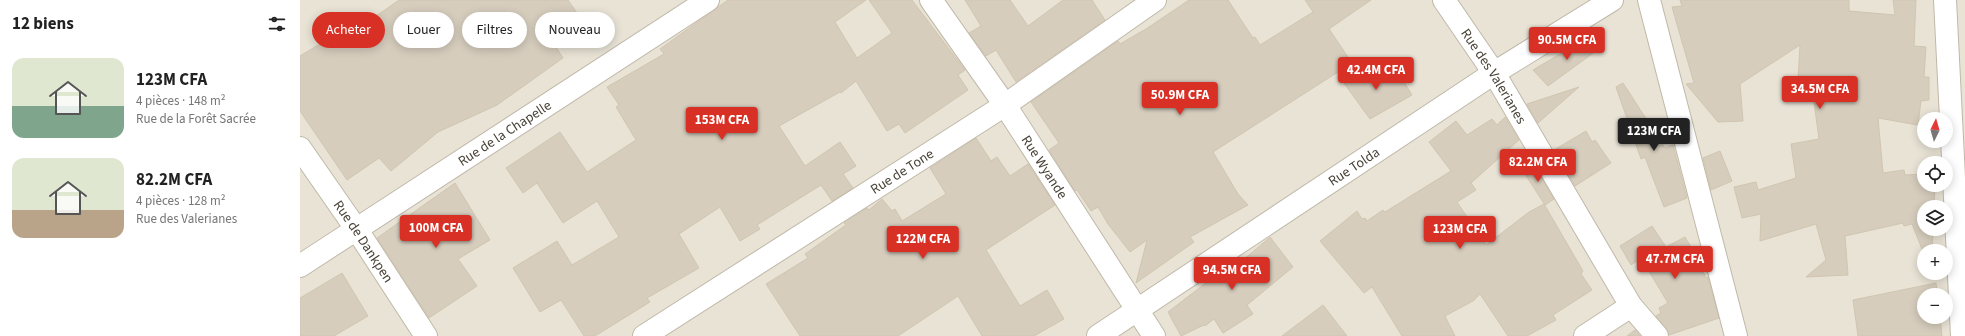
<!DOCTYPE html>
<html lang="fr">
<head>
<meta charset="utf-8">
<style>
	:root { --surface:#fff; --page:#f2f2f2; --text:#222; --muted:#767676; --accent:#d93025 }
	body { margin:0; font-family:"Source Sans 3",sans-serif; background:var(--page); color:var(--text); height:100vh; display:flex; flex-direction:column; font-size:15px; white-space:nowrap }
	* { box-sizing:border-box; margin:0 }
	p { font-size:13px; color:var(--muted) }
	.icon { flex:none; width:22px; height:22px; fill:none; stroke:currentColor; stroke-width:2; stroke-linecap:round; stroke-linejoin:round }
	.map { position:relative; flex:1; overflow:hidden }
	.panel { display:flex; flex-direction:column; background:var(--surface); width:300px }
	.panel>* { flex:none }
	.guide { position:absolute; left:12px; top:12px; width:380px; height:36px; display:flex; gap:8px }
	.needle { width:26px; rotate:5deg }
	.buttons { position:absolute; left:1617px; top:112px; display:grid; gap:8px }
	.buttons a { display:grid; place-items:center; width:36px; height:36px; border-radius:50%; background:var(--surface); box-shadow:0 2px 10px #0003; font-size:20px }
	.price { position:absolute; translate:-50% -34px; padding:0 9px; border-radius:4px; background:var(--accent); color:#fff; font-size:13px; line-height:26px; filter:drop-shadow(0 1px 2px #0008) }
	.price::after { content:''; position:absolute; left:50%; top:24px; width:12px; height:9px; margin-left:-6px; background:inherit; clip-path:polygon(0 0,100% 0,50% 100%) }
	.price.on { background:#222; color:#fff }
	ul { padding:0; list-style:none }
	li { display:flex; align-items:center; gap:12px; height:100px; padding:0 12px }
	li span { display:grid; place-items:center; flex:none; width:112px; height:80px; border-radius:12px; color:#555 }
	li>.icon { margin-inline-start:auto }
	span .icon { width:48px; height:48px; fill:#fffc; stroke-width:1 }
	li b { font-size:17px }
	h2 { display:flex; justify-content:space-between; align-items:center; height:48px; padding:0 12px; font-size:17px }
	.chip { padding:0 14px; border-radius:18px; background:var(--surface); box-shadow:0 2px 10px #0003; font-size:14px; line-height:36px }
	.chip.on { background:var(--accent); color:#fff }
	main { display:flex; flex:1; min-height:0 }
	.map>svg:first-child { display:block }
	.residential { fill:#e8e3d5; fill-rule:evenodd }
	.building { fill:#d6cdbd; stroke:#d1c5b0 }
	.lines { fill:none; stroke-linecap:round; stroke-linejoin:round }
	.minor-casing { stroke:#c0b9aa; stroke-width:24 }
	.minor { stroke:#fff; stroke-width:22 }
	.labels { text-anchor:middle; stroke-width:4; stroke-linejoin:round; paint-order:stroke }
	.street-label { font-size:14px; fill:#474136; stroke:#fff }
</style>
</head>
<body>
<main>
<section class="panel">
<h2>12 biens<svg class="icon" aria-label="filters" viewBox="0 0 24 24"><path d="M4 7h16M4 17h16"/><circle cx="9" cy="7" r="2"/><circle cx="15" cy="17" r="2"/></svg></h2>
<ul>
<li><span style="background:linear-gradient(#dfe7d0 60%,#7fa58c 0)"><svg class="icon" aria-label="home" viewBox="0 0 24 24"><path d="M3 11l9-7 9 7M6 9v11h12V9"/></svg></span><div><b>123M CFA</b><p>4 pièces · 148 m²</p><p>Rue de la Forêt Sacrée</p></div></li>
<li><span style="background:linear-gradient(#dfe7d0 65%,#b9a48a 0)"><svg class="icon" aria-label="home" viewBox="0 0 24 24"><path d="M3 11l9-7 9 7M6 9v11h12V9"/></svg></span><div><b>82.2M CFA</b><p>4 pièces · 128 m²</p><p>Rue des Valerianes</p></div></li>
</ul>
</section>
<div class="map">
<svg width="1665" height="336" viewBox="0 0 1665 336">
	<rect width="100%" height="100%" fill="#f4f1e7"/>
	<!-- residential -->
	<path class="residential" d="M0,0H1665V336H0ZM1624,119H1646V141H1624ZM1624,163H1646V185H1624ZM1624,207H1646V229H1624ZM1624,251H1646V273H1624ZM1624,295H1646V317H1624Z"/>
	<!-- building -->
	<path class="building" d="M99,0H268L286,26L256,47L263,58L197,105L138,132L91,171L79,158L47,180L0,111V56L66,16L69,21Z
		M428,0H566L535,22L557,58L592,33L569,0H612L665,70L658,75L668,90L605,133L599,124L587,131L556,81L541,93L540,92L479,126L505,166L540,142L556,166L543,174L553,188L532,201L521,185L457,225L460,229L440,241L420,207L379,234L399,268L347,298L350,302L295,336H284L261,300L240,312L213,268L257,241L272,265L319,237L297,201L263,223L237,183L223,193L206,168L260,132L287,172L336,140L316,107L319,105L307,87L364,54L360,49Z
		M665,0H710L728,26L763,0H792L805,20L716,82L696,50L686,56L669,33L681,26Z
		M889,0H928L953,38L955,37L960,45L1013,12L1005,0H1071L1029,29L1052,63L913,152L938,194L948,205L890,237L894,242L836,283L847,240L830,252L808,224L798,207L791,211L777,190L775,191L749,150L759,143L731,102L818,41L820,44L846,29Z
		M1380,0H1549V11L1595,15L1593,0H1616L1614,46L1626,47L1624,77H1629V100L1621,101L1618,125L1578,118L1583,173L1604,170L1605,175L1624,174V185H1635L1634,207H1624V229H1633L1632,251H1624V254L1612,224L1604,226L1603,223L1545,236L1548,275L1506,277L1526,260L1516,224L1460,241L1461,214L1442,218L1434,187L1456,182L1458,190L1496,178L1491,144L1519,139L1511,80H1498L1500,45L1440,84L1443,121L1418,122L1386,84L1394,83L1372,7L1382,6Z
		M1292,35L1300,48L1248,86L1233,70Z
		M1060,65L1076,85L1098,72L1112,95L1070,119L1041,79Z
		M1323,83L1365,148L1373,145L1387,198L1364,207L1345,157L1341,159L1316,87Z
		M1279,87L1238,123L1227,104Z
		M1205,117L1219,140L1171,183L1176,190L1157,202L1186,245L1229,212L1244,204L1283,271L1281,274L1292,290L1253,315L1256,320L1227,336H1208L1180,294L1173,301L1145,316L1155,336H1102L1072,287L1064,293L1020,241L1057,211L1062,219L1065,218L1067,221L1083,210L1085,212L1151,171L1129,142L1156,121L1167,135L1192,119L1197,125Z
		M1286,131L1292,142L1295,140L1311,163L1275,186L1254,150Z
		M676,138L691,161L697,157L710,176L728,164L755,205L686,250L720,306L747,290L764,319L734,336H682L658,296L598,336H500L466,284L508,258L505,254L546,225L544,223L567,208L569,210L582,199L592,211L595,209L602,221L646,194L630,168Z
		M1420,151L1432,181L1411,190L1403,158Z
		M1232,162L1254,199L1245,205L1221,168Z
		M155,183L190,240L158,259L177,286L129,318L77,238Z
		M1352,226L1366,247L1385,237L1395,254L1406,278L1408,277L1419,318L1369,335L1366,328L1356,316L1361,313L1359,308L1368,303L1341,258L1331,265L1320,246Z
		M970,237L993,267L947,305L953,314L923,333L914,319L905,326L904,325L881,336L868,312L915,276L916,277L948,256Z
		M42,273L68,316L34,336H0V298Z
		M1636,283L1638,295H1624V317H1640L1642,336H1558L1553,300Z
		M1023,305L1047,336H982Z
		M1335,330L1340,336H1327Z"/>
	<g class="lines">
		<!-- minor casing -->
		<g class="minor-casing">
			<g id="minor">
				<path id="s1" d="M631,0L705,105L854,336"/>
				<path id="s2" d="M1144,0L1194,73L1331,306L1357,336"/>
				<path d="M1349,0L1436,336"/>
				<path d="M1645,0L1662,336"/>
				<path id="s3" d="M0,148L57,230L126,336"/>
				<path id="s4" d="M0,266L408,0"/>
				<path id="s5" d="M344,336L705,105L855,0"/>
				<path id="s6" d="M798,336L1194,73L1312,0"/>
				<path d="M1285,336L1331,306"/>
			</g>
		</g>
		<!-- minor -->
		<use href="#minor" class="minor"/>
	</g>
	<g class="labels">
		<!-- street labels -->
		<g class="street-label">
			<text dy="5" stroke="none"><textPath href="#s2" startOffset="91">Rue des Valerianes</textPath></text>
			<text dy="5" stroke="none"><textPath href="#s4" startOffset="244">Rue de la Chapelle</textPath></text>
			<text dy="5" stroke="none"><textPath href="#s6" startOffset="307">Rue Tolda</textPath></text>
			<text dy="5" stroke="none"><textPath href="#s1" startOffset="202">Rue Wyande</textPath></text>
			<text dy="5" stroke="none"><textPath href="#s5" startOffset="306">Rue de Tone</textPath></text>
			<text dy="5" stroke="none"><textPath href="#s3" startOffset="113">Rue de Dankpen</textPath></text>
		</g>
	</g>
</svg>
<div class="buttons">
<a><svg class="needle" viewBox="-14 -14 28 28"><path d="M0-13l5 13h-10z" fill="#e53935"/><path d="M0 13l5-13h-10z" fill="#767676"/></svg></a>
<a><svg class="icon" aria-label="locate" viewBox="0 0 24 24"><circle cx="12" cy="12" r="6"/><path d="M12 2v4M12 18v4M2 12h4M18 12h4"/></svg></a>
<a><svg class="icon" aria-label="layers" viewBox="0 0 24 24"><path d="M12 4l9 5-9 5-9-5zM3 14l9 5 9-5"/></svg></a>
<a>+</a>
<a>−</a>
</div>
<b class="price" style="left:1267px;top:61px">90.5M CFA</b>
<b class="price" style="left:1076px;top:91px">42.4M CFA</b>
<b class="price" style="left:1520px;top:110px">34.5M CFA</b>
<b class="price" style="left:880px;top:116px">50.9M CFA</b>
<b class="price" style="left:422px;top:141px">153M CFA</b>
<b class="price on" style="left:1354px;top:152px">123M CFA</b>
<b class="price" style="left:1238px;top:183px">82.2M CFA</b>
<b class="price" style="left:136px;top:249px">100M CFA</b>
<b class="price" style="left:1160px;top:250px">123M CFA</b>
<b class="price" style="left:623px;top:260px">122M CFA</b>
<b class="price" style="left:1375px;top:280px">47.7M CFA</b>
<b class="price" style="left:932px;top:291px">94.5M CFA</b>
<div class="guide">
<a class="chip on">Acheter</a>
<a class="chip">Louer</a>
<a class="chip">Filtres</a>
<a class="chip">Nouveau</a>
</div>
</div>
</main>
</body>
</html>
